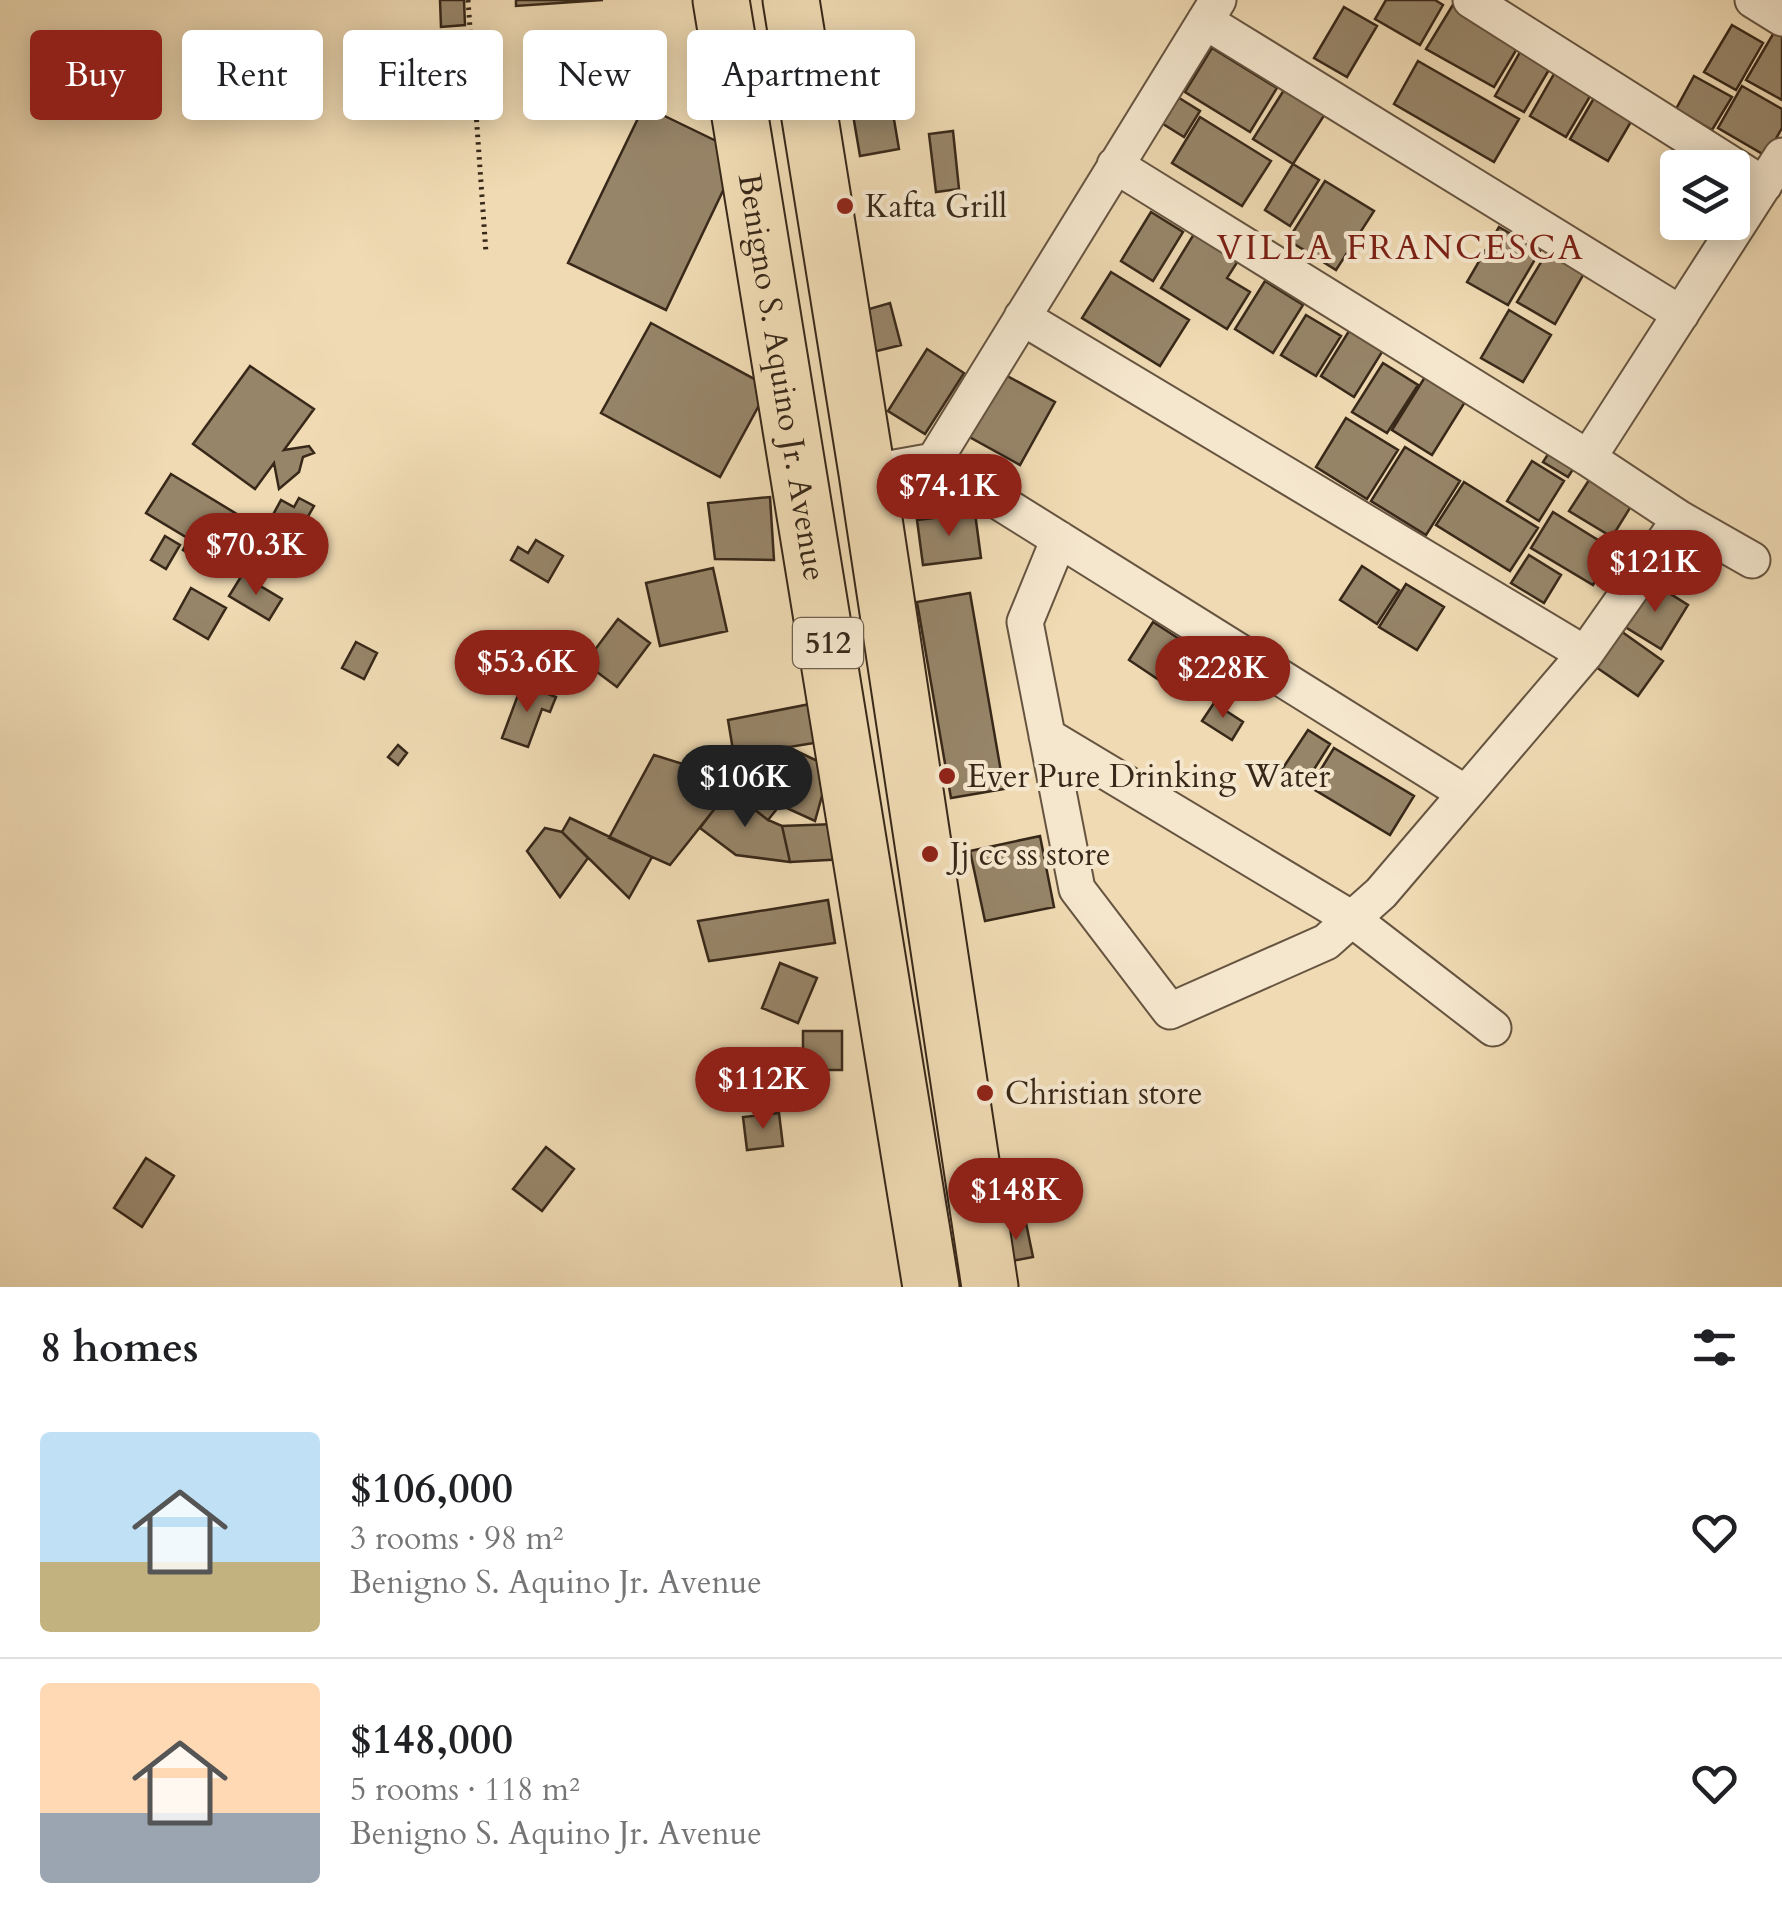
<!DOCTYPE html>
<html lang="en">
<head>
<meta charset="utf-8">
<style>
	:root { --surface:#fff; --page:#f6f6f6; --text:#202124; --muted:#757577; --line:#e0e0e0; --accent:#8f2418 }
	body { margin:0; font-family:Cardo,serif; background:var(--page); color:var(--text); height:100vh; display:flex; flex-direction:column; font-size:38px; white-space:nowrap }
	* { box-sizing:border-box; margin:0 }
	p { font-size:32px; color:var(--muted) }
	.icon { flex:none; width:55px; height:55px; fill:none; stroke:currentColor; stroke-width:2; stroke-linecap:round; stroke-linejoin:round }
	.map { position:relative; height:1287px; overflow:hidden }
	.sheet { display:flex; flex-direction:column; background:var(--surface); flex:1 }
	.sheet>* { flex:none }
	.hud { position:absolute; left:30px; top:30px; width:1000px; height:90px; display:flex; gap:20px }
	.tools { position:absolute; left:1660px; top:150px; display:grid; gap:20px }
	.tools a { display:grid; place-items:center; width:90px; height:90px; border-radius:10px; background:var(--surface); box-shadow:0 5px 25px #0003; font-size:50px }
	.price { position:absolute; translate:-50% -85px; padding:0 22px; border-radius:35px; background:var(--accent); color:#fff; font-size:32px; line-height:65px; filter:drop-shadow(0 2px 5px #0008) }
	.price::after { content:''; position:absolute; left:50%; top:60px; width:30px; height:22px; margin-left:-15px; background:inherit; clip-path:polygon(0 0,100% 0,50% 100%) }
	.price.on { background:#222; color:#fff }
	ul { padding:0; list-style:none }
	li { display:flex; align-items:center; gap:30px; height:250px; padding:0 40px }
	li+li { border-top:2px solid var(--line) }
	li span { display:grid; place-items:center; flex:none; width:280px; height:200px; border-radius:10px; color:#555 }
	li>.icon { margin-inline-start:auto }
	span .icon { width:120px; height:120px; fill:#fffc; stroke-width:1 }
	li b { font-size:42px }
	h2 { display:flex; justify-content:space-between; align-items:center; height:120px; padding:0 40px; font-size:42px }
	.pill { padding:0 35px; border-radius:10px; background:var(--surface); box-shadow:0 5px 25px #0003; font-size:35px; line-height:90px }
	.pill.on { background:var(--accent); color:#fff }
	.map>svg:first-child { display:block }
	.building { fill:#978569; stroke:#382819; stroke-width:2.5 }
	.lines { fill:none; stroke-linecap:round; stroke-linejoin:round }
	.street-casing { stroke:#665440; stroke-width:39 }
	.primary-casing { stroke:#382819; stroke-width:59 }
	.path { stroke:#382819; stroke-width:5; stroke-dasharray:2.5 5; stroke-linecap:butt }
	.street { stroke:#f5e7ce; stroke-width:35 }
	.primary { stroke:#efdab3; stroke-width:55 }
	.poi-dot { fill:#8f2418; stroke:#f5e7ce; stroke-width:4 }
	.labels { text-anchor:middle; stroke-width:8; stroke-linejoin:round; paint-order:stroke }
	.shield { fill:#f5e7ce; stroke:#71614f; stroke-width:2.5 }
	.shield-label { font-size:30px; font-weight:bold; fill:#382819 }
	.poi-label { font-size:32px; fill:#382819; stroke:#f5e7ce; text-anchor:start }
	.street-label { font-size:32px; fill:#382819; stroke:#f5e7ce }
	.neighbourhood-label { font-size:35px; letter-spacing:2.5px; fill:#7a1f14; stroke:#f5e7ce }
</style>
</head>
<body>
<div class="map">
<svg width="1782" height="1287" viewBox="0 0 1782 1287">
	<rect width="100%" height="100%" fill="#efdab3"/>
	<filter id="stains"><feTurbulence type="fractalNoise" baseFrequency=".002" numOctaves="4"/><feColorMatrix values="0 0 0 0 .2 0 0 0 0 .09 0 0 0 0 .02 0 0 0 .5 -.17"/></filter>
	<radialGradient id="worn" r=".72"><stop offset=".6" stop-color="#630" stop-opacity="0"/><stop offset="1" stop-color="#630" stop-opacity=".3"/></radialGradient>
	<!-- building -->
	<path class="building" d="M440,0H464L465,25L441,27Z
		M516,0H603L516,6Z
		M1386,0H1435L1443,5L1420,45L1375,19Z
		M1454,3L1521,42L1494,87L1426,49Z
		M1344,7L1377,26L1347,77L1314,58Z
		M1732,25L1763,43L1736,90L1704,72Z
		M1776,29L1782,33V100L1746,80Z
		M1523,47L1553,63L1524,112L1495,96Z
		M1212,48L1277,88L1250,132L1185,92Z
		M1418,61L1519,119L1494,162L1394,104Z
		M1558,67L1595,88L1566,137L1530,116Z
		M1694,76L1732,97L1712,130L1676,109Z
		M1742,86L1782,109V128L1766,156L1718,128Z
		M1284,90L1325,114L1293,164L1253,139Z
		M890,96L899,149L860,156L851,103Z
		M1176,96L1200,111L1184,137L1160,122Z
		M1594,98L1632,120L1608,161L1570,139Z
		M644,106L741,153L666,310L568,263Z
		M1200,117L1271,161L1242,206L1172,163Z
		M953,131L959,189L936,192L929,134Z
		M1293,164L1319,180L1290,226L1265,210Z
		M1325,181L1374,211L1336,270L1288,240Z
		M1151,212L1183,232L1153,281L1121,261Z
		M1499,227L1540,251L1508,305L1467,282Z
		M1194,234L1238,261L1227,278L1250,292L1227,329L1161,288Z
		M1549,249L1586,270L1555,324L1517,302Z
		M1111,272L1189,320L1160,366L1082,318Z
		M1265,281L1303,305L1273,353L1235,329Z
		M890,303L901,345L873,352L862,311Z
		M1509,310L1551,335L1523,382L1481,358Z
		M1306,315L1341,336L1316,376L1281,355Z
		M651,323L769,387L720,477L601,413Z
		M1354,323L1387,344L1354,397L1321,376Z
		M927,349L964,373L925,434L888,411Z
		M1383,363L1418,385L1387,433L1352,412Z
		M250,366L314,409L284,450L309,446L314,453L303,457L299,472L279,489L274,463L255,489L193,444Z
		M1000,372L1055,402L1020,465L964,434Z
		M1425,377L1465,402L1432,455L1392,430Z
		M1346,418L1398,450L1367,499L1316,467Z
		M1554,445L1579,460L1568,477L1543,462Z
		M1405,447L1460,481L1426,535L1371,501Z
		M1532,461L1564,481L1539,521L1507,501Z
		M171,474L245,519L215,569L183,550L189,539L146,513Z
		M1591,477L1633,503L1612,537L1569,511Z
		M1464,482L1538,528L1510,571L1436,525Z
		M770,497L774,560L715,559L708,503Z
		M299,498L314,506L296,537L269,522L281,500L294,507Z
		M1553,512L1614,550L1593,585L1531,548Z
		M975,513L981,558L923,565L917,520Z
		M165,536L180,545L166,569L151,560Z
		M536,540L563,556L548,582L511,560L518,547L528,553Z
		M1529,555L1561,575L1544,603L1511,583Z
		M1362,566L1399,590L1377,624L1340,600Z
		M713,568L727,631L660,646L646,583Z
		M242,575L282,599L269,620L229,596Z
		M1650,581L1688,605L1661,649L1622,625Z
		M1406,584L1444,607L1417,650L1379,627Z
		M191,588L226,608L208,639L174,619Z
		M970,593L1004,789L951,798L917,602Z
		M618,619L650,643L617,687L585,663Z
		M1153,622L1184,642L1159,680L1129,660Z
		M1618,629L1663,661L1638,696L1593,665Z
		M356,642L377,653L364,679L342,668Z
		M522,684L556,697L550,712L542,709L528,747L502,738Z
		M815,703L820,742L734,756L728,720Z
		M1214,703L1243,722L1232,740L1202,721Z
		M1308,730L1330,744L1306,782L1283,768Z
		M398,745L407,753L398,765L388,757Z
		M788,747L830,767L815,821L780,805Z
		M1334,748L1414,796L1390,835L1310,787Z
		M654,755L683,764L716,807L670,865L609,838Z
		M741,758L780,805L768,820L716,780Z
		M723,785L768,820L782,826L790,862L736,855L700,828L716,807Z
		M570,818L652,857L629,898L562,832Z
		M836,824L846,859L790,862L782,826Z
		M545,828L562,832L588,858L560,897L527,851Z
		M1040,836L1054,907L985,921L970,851Z
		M828,900L835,943L709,961L698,921Z
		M780,963L817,978L798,1023L762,1008Z
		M803,1031H842V1070H803Z
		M779,1113L783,1146L747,1150L743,1117Z
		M546,1147L574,1169L542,1211L513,1189Z
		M146,1158L174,1176L142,1227L114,1208Z
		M1026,1223L1033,1257L1006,1262L1000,1228Z"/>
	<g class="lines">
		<!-- street casing -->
		<g class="street-casing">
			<path id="street" d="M1471,0L1764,185
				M1753,0L1782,18
				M1205,21L1681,314
				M1115,165L1588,458L1680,519L1752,560
				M1022,317L1585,654
				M1588,458L1782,156
				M934,461L1465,793
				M867,473L934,461L1218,0
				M1059,539L1025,622L1077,889L1170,1011L1326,942L1381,893L1585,654L1680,519
				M1047,736L1352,919L1493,1028"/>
		</g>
		<!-- primary casing -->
		<g class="primary-casing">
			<g id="primary">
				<path id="s1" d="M721,0L931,1287"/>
				<path d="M791,0L867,473L990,1287"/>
			</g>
		</g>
		<!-- path -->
		<path class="path" d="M468,0L486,253"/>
		<!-- street -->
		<use href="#street" class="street"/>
		<!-- primary -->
		<use href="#primary" class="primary"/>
	</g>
	<!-- markers -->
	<g class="poi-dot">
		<circle cx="845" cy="206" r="10"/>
		<circle cx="947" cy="776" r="10"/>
		<circle cx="930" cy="854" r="10"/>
		<circle cx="985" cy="1093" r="10"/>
	</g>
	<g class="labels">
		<!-- shield labels -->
		<rect class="shield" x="793" y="618" width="70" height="50" rx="8"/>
		<g class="shield-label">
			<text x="828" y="653">512</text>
		</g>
		<!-- poi labels -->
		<g class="poi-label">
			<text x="865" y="217">Kafta Grill</text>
			<text x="967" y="787">Ever Pure Drinking Water</text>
			<text x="950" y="865">Jj cc ss store</text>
			<text x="1005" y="1104">Christian store</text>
		</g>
		<!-- street labels -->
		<g class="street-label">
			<text dy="11" stroke="none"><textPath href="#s1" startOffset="382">Benigno S. Aquino Jr. Avenue</textPath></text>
		</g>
		<!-- neighbourhood labels -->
		<g class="neighbourhood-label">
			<text x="1401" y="259">VILLA FRANCESCA</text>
		</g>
	</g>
	<rect width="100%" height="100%" filter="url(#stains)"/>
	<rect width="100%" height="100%" fill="url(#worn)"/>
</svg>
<div class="tools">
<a><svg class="icon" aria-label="layers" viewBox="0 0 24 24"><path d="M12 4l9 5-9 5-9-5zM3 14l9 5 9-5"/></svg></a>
</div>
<b class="price" style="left:949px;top:539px">$74.1K</b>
<b class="price" style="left:256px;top:598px">$70.3K</b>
<b class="price" style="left:1655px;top:615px">$121K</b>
<b class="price" style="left:527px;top:715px">$53.6K</b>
<b class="price" style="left:1223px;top:721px">$228K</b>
<b class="price on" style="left:745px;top:830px">$106K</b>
<b class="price" style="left:763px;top:1132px">$112K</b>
<b class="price" style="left:1016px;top:1243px">$148K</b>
<div class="hud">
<a class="pill on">Buy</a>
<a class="pill">Rent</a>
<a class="pill">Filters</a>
<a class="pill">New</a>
<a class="pill">Apartment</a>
</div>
</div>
<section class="sheet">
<h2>8 homes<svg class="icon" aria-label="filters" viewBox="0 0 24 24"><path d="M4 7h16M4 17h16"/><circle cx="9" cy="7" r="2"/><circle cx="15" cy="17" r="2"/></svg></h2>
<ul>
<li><span style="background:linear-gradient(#bfe0f5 65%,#c2b280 0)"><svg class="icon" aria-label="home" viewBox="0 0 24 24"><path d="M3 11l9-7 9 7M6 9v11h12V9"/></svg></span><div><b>$106,000</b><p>3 rooms · 98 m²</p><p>Benigno S. Aquino Jr. Avenue</p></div><svg class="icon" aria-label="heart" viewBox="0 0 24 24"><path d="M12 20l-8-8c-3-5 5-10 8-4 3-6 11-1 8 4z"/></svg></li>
<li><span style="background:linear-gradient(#ffd9b3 65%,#9aa5b1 0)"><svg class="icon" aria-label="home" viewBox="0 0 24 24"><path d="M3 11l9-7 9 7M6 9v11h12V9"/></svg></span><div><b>$148,000</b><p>5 rooms · 118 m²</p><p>Benigno S. Aquino Jr. Avenue</p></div><svg class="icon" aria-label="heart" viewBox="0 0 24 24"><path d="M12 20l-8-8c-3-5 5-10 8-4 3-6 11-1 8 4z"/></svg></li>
</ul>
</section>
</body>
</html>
